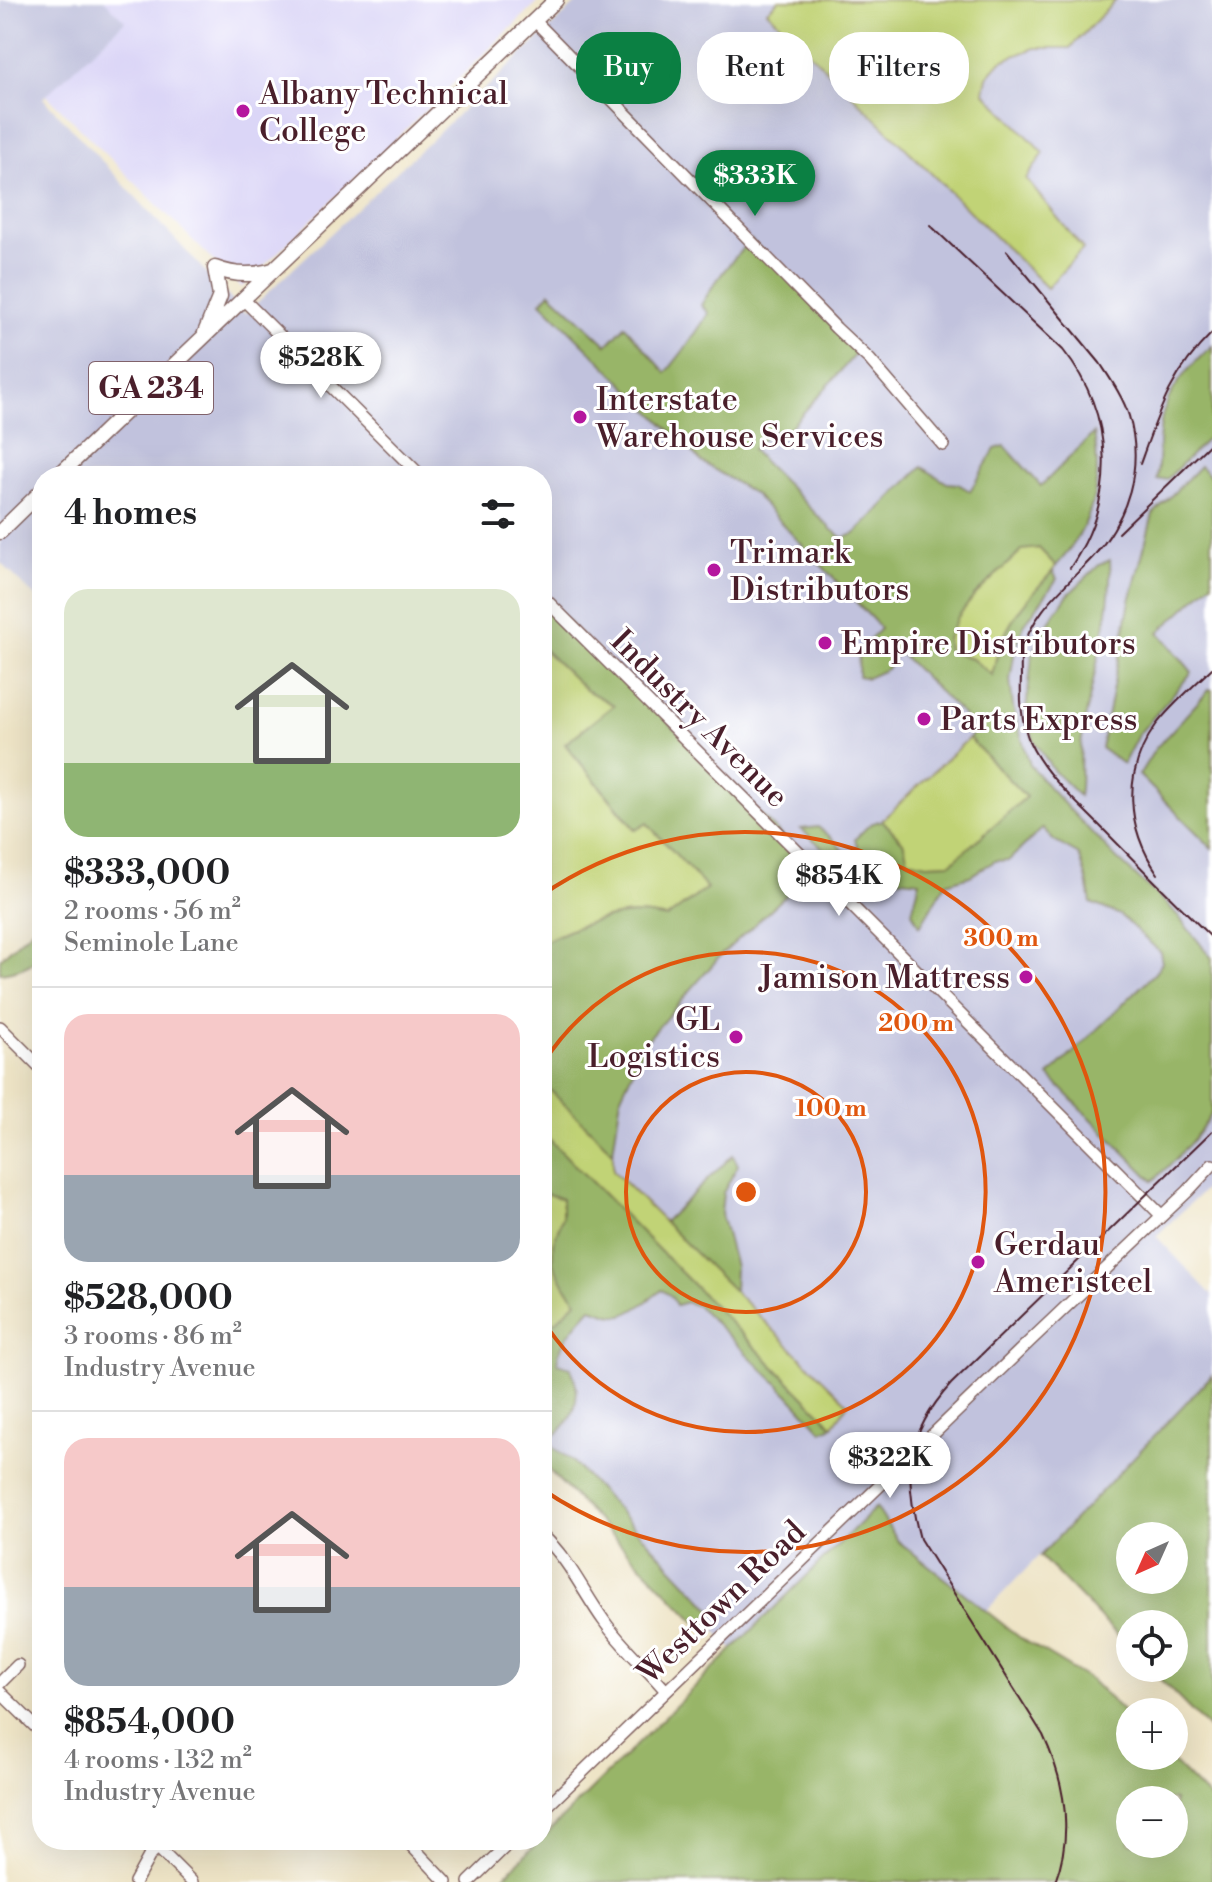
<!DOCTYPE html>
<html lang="en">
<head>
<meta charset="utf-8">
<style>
	:root { --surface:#fff; --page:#f2f2f2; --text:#202124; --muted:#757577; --line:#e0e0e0; --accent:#0b8043 }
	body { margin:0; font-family:"Libre Bodoni",serif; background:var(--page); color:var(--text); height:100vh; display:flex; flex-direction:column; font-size:30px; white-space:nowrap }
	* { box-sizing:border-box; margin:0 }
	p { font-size:26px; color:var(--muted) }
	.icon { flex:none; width:44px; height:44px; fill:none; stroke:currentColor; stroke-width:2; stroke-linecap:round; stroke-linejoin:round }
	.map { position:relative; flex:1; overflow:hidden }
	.sheet { position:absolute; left:32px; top:466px; width:520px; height:1384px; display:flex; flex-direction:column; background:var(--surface); border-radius:32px; box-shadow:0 8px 32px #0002 }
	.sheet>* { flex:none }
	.guide { position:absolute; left:576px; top:32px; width:516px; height:72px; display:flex; gap:16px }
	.needle { width:52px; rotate:225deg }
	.controls { position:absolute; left:1116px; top:1522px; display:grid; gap:16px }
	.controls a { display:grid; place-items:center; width:72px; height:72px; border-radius:50%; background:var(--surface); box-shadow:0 8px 32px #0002; font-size:40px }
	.price { position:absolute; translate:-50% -68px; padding:0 18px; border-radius:28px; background:#fff; color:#222; font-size:26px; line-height:52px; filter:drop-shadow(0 2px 4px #0008) }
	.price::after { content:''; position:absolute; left:50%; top:48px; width:24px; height:18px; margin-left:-12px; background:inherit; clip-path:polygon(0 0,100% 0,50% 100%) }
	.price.active { background:var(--accent); color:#fff }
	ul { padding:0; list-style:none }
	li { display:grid; align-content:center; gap:16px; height:424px; padding:0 32px }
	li+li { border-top:2px solid var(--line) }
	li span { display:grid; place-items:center; height:248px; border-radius:24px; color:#555 }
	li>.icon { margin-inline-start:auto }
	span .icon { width:144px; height:144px; fill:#fffc; stroke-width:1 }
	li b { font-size:34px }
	h2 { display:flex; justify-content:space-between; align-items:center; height:96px; padding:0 32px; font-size:34px }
	.pill { padding:0 28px; border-radius:32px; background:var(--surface); box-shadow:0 8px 32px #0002; font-size:28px; line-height:72px }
	.pill.active { background:var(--accent); color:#fff }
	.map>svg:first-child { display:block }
	.built { fill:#dbd6f7 }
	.industrial { fill:#c1c2dd }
	.green { fill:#c1d376; stroke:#867950; stroke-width:2 }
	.forest { fill:#98b567; stroke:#716a49; stroke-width:2; fill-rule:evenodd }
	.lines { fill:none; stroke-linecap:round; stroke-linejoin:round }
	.minor-casing { stroke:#836461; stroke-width:14 }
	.major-casing { stroke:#836461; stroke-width:17 }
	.minor { stroke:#fff; stroke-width:11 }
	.major { stroke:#fff; stroke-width:14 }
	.rail { stroke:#4a1f2b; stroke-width:2 }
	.ring { fill:none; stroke:#e0560e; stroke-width:4 }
	.poi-dot { fill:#b5179e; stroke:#fff; stroke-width:3 }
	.labels { text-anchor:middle; stroke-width:6; stroke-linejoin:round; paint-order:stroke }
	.shield { fill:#fff; stroke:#80626b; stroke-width:2 }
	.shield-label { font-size:30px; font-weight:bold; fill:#4a1f2b }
	.poi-label { font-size:32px; fill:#4a1f2b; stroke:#fff; text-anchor:start }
	.street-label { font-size:32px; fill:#4a1f2b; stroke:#fff }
	.centre { fill:#e0560e; stroke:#fff; stroke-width:4 }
	.ring-label { font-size:24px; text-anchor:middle; font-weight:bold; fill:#e0560e; stroke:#fff; stroke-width:6; stroke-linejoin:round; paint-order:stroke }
</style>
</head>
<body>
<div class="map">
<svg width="1212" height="1882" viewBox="0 0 1212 1882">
	<rect width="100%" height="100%" fill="#fff"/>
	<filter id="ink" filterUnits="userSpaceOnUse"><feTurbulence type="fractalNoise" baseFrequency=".0125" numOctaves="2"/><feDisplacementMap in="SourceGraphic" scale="16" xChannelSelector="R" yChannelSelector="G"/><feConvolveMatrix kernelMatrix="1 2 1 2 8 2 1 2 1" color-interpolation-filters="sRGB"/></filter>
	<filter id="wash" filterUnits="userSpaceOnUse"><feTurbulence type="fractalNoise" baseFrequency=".006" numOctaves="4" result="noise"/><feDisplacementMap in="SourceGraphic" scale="32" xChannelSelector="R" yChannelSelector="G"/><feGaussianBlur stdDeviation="1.8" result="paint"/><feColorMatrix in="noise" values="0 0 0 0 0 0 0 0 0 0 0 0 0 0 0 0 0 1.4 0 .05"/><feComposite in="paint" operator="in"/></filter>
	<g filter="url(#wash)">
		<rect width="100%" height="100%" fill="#eee4c6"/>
		<!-- built -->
		<path class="built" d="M0,0H540L241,288L0,49Z"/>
		<!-- industrial -->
		<path class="industrial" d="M0,0H104L125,21L43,98L245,314L580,0H1212V1183L1156,1236L1212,1295V1375L986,1611L898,1541L876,1507L732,1649L706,1620L713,1612L572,1461L554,1448L551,1439L559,1433L557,1363L558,1355L566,1337L591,1308L607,1313L646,1302L662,1290L671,1296L698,1306L788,1394L822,1431L848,1404L734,1291L735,1267L721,1214L723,1193L738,1165L733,1156L664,1222L613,1171L612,1157L621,1096L647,1040L721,955L814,869L542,596V476H42V603L0,562Z"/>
		<!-- green -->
		<path class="green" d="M779,0H1116L1070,48H1035L1001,61L987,77L984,92L1044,153L1026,179L1083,249L1047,288L767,11Z
			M1039,548L1056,566L1000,642L992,676L972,659L948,651L947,639L957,618L975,595L1022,549Z
			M542,648L586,690L614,705L565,744L635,830L647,823L707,888L667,918C657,916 646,914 635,914C604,915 571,928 544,942L542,940Z
			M969,738L1026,797L952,863L927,864L908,860L903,842L882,820Z
			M542,1082L613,1152V1171L848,1404L833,1426L542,1132Z
			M542,1192L562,1198V1218L553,1244L565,1286L578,1301L555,1322L542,1320Z"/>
		<!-- forest -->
		<path class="forest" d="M751,240L859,349C835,380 807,407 782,437L773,429L752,450L832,530L843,538L855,534L922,467L947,483L958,484L970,491L995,449L1005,446L1041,486L1094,433C1103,485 1092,527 1056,566L1039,548L1022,550L975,595L957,618L947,639L948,651L972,659L992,675C1002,627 1020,606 1053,571L1057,579L1024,625L1015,649L1010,680L1013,707L1018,726L1030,765L1050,789L1116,858L1172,909L1212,958V1113C1197,1139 1175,1160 1153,1181L1049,1076L1155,973L1162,962L1160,952L1120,915L1091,903L1087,880L1079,855L1054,841L1043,828L1009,860L995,861L970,876L946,883L920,926L912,912L920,881L894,878H857L801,829L818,827L833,839L855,865L860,853L855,839L870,824L882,820L903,842L908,860L927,864L951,863L1026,797L969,738L977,729L898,651L887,669L867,678L858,676L859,650L880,629L875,622L754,494L702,462L541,302L550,292L607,345L625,326L666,373L687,346L709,313L701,305C715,281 731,260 751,240Z
			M1212,346V434L1167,479L1157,480C1159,460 1158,437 1162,417C1169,388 1191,365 1212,346Z
			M1200,466L1212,478V583L1159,632L1192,672L1138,735L1123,764L1101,748L1130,601L1153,514Z
			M1110,560C1113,622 1088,685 1081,746C1079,762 1082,779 1079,796L1053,770L1034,740L1026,711L1032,656L1044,629L1067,596L1099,565Z
			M542,596L815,869L721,955L647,1040L621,1096L613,1152L542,1082V940L544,942C572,928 604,915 636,914C646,914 657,916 667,918L707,888L647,823L636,830L565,744L614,705L586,690L542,648Z
			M1210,689L1212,690V848L1139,775L1155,749Z
			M42,920V955C31,967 16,971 0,973V959Z
			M542,1132L833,1426L822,1431L788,1394L698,1306L687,1302L676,1305L671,1296L662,1290C652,1297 635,1312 623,1315C613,1317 601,1311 591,1308C577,1324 559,1341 557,1363L570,1367C584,1395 575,1420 551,1439L554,1448L572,1461L714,1612L700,1626L542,1463V1320L555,1322L577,1301L565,1286L553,1263V1244L562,1218V1199L542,1192Z
			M733,1155L738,1165L723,1193L721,1214L735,1267L734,1291L664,1222Z
			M1212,1375V1732L1149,1668H1174V1624H1130V1648L1040,1556ZM1130,1536H1174V1580H1130Z
			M876,1507L898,1541L1019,1637L1092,1681L1130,1719V1756H1167L1212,1801V1882H498ZM1174,1800V1844H1130V1800Z"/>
	</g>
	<g filter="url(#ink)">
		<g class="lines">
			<!-- minor casing -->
			<g class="minor-casing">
				<path id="minor" d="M534,20L836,328L870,360L943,445
					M244,300L421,476
					M542,596L1161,1215
					M0,1027L42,1069
					M542,1535C569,1559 583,1592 604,1621C622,1647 646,1667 666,1691
					M0,1683L18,1665
					M0,1692L42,1733
					M542,1811L1032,1339L1188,1191L1212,1165
					M150,1840L192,1882
					M406,1840L446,1882
					M135,1882L150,1855L165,1840
					M469,1882L512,1840"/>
			</g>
			<!-- major casing -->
			<g class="major-casing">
				<path id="major" d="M205,333L220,296L215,268C235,276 253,276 273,270
					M58,476L556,0
					M0,532L42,491"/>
			</g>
			<!-- minor -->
			<use href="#minor" class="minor"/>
			<!-- major -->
			<use href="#major" class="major"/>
			<!-- rail -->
			<path class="rail" d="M930,225L1063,350C1115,415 1117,499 1070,568
				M1007,251L1100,363C1111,380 1123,397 1129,416C1144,467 1128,518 1093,557C1066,586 1031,612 1022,653C1020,661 1021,670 1021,677C1020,701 1021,721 1030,743C1046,777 1075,800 1100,826C1137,864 1174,901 1212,938
				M1140,464C1159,411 1171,373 1212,333
				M1118,533L1212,442
				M1158,874C1126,828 1122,772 1156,725C1172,704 1194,686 1212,668
				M1055,1882C1074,1832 1065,1782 1043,1735L920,1539C903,1475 905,1435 951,1384L1212,1131"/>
		</g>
	</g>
	<!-- distance rings -->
	<g class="ring">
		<circle cx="746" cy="1192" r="120"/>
		<path d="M542 1065A240 240 0 1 1 542 1319"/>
		<path d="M542 895A360 360 0 1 1 542 1489"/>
	</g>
	<!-- markers -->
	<g class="poi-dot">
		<circle cx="243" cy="111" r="8"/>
		<circle cx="580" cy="417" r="8"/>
		<circle cx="714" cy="570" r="8"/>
		<circle cx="825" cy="643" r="8"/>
		<circle cx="924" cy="719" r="8"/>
		<circle cx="1026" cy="977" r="8"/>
		<circle cx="736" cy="1037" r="8"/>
		<circle cx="978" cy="1262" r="8"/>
	</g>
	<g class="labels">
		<!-- shield labels -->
		<rect class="shield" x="89" y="362" width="124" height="52" rx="6"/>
		<g class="shield-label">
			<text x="151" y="398">GA 234</text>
		</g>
		<!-- poi labels -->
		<g class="poi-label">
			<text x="259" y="104">Albany Technical<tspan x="259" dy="37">College</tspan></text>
			<text x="596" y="410">Interstate<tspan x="596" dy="37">Warehouse Services</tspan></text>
			<text x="730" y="563">Trimark<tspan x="730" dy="37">Distributors</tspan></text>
			<text x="841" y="654">Empire Distributors</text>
			<text x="940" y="730">Parts Express</text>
			<text x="1010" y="988" text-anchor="end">Jamison Mattress</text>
			<text x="720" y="1030" text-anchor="end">GL<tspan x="720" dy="37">Logistics</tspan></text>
			<text x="994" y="1255">Gerdau<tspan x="994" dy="37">Ameristeel</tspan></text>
		</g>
		<!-- street labels -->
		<g class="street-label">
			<text transform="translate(700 718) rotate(45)" y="11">Industry Avenue</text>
			<text transform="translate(721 1602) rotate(-44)" y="11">Westtown Road</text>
		</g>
	</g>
	<circle cx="746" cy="1192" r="12" class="centre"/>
	<g class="ring-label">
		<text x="1001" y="946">300 m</text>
		<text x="916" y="1031">200 m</text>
		<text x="831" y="1116">100 m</text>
	</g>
</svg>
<div class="controls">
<a><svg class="needle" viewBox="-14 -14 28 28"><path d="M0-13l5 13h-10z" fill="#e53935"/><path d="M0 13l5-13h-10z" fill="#757577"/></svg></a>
<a><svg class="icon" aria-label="locate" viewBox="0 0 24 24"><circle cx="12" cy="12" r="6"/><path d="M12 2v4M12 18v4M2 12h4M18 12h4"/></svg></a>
<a>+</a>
<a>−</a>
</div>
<b class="price active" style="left:755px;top:218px">$333K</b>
<b class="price" style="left:321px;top:400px">$528K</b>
<b class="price" style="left:839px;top:918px">$854K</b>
<b class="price" style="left:890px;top:1500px">$322K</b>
<div class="guide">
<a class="pill active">Buy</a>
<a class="pill">Rent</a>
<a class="pill">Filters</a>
</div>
<section class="sheet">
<h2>4 homes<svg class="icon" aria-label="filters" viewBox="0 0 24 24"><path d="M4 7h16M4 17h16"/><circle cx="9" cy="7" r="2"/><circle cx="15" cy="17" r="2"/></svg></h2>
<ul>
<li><span style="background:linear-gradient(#dfe7d0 70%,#8fb573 0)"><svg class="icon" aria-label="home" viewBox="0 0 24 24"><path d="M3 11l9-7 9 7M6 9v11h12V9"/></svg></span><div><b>$333,000</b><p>2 rooms · 56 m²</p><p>Seminole Lane</p></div></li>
<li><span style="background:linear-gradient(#f6c9c9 65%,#9aa5b1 0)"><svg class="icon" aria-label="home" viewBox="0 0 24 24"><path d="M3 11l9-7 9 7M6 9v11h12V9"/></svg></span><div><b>$528,000</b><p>3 rooms · 86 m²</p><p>Industry Avenue</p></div></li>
<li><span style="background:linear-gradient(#f6c9c9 60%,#9aa5b1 0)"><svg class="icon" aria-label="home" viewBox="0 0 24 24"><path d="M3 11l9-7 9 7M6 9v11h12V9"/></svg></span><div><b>$854,000</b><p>4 rooms · 132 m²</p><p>Industry Avenue</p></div></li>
</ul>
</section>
</div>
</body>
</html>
